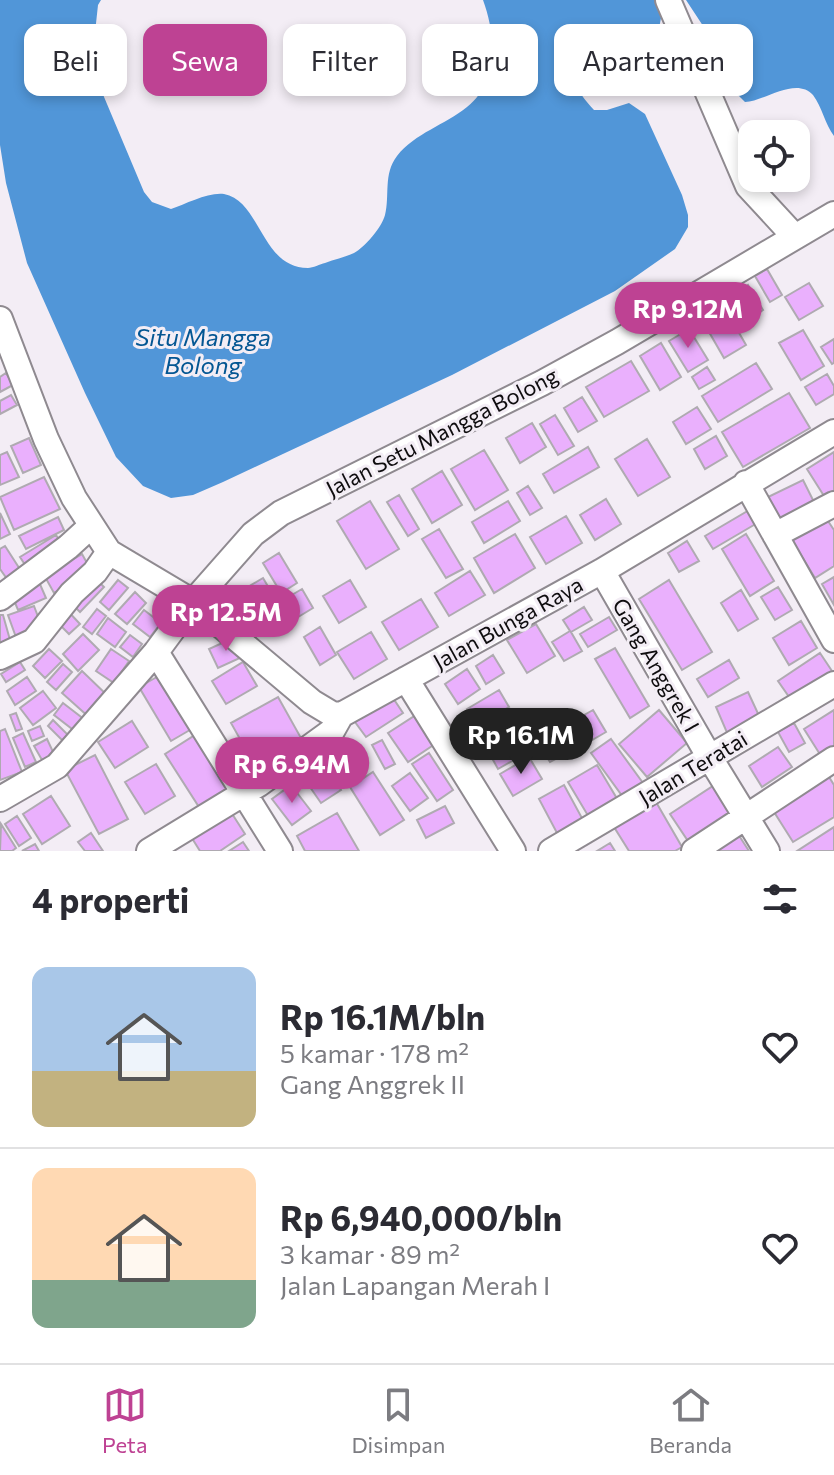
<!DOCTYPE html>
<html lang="id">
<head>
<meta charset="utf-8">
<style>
	:root { --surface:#fff; --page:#f7f7f7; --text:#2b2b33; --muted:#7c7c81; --line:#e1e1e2; --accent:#be4293 }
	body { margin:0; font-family:Commissioner,sans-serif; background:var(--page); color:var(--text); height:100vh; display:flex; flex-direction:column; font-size:30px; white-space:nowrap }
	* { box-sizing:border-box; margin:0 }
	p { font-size:26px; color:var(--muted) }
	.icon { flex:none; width:44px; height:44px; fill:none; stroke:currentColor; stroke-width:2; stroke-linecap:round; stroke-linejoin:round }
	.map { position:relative; height:851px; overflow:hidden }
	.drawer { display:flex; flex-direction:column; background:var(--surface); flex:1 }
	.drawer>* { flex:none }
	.guide { position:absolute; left:24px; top:24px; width:786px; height:72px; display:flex; gap:16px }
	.controls { position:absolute; left:738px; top:120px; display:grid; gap:16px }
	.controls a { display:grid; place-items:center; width:72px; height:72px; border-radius:16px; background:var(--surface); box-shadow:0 4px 12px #0003; font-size:40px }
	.price { position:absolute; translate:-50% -68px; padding:0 18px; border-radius:28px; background:var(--accent); color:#fff; font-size:26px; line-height:52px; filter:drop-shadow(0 2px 4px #0008) }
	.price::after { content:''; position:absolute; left:50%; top:48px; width:24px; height:18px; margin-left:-12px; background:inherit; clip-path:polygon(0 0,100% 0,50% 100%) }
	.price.on { background:#222; color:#fff }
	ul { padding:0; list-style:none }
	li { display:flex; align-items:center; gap:24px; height:200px; padding:0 32px }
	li+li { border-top:2px solid var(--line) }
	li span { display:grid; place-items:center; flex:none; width:224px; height:160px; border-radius:16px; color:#555 }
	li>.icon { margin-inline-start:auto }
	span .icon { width:96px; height:96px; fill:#fffc; stroke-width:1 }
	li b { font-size:34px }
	h2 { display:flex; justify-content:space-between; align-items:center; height:96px; padding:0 32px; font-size:34px }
	.pill { padding:0 28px; border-radius:16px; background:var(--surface); box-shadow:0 4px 12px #0003; font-size:28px; line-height:72px }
	.pill.on { background:var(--accent); color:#fff }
	.menu { display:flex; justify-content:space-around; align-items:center; height:112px; border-top:2px solid var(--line); background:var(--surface); font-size:22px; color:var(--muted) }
	.menu a { display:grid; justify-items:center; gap:4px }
	.menu .on { color:var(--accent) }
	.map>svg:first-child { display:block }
	.water { fill:#5196d8 }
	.building { fill:#eab0fd; stroke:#afaab1; stroke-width:2 }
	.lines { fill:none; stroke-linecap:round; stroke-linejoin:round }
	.minor-casing { stroke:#8f8a90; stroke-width:28 }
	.minor { stroke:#fff; stroke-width:24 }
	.labels { text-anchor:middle; stroke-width:6; stroke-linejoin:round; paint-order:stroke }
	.street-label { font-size:22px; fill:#0f0d0f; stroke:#f3edf5 }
	.water-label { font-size:24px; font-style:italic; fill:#045693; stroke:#f3edf5 }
</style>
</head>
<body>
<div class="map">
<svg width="834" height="851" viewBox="0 0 834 851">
	<rect width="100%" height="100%" fill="#f3edf5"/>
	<!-- water -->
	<path class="water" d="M0,0H101L98,5L93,51L99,85L144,192L152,202L171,209C186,204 208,192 224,194C261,201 261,268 308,268C313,268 320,264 325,263C335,259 346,257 354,253C365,247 382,227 385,215C390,196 383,174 397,156C415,133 445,125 467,107C499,82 496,35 483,0H657L661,18L658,34C635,54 597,38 579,67C569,83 583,98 594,110H607L629,103L645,114L682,195L688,215V227L675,249L615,291L452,375L223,482L193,495L171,498L143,486L116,457L85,393L27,263L6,183L0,145Z
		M686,0H834V136C825,124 822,107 813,95C796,76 765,101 745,102L739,96L711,38Z"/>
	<!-- building -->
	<path class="building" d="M767,269L782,295L770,302L755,276Z
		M809,283L823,306L799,320L785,297Z
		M748,285L763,310L748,320L732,295Z
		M727,312L746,345L724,358L705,325Z
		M689,329L708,360L688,372L669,341Z
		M803,330L824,366L801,380L779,343Z
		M834,339V363L832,364L821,347Z
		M661,343L681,377L660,390L640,356Z
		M631,361L649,391L604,417L586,387Z
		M756,363L772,389L718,422L702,396Z
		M707,367L715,380L699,389L692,377Z
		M6,373L13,385L0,392V377Z
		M827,374L834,386V394L816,405L805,387Z
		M789,393L810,428L743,467L722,432Z
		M11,395L17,405L0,414V401Z
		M582,397L597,421L578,432L564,408Z
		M697,407L711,429L686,444L673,422Z
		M555,415L574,446L558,455L540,424Z
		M532,423L546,447L520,463L506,438Z
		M716,436L727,456L705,469L694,449Z
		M29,438L41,465L23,473L11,446Z
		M647,439L670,477L638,496L615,459Z
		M588,447L599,467L554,493L543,474Z
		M484,450L508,490L475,510L451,469Z
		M7,452L19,477L0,485V455Z
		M834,452V490L824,496L807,469Z
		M442,471L462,505L432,523L412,489Z
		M44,477L60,509L14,530L0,497Z
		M803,480L816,506L779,524L766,498Z
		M528,486L542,508L530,515L517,493Z
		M399,495L419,529L408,536L387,502Z
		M606,499L621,524L595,540L580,515Z
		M370,501L399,549L366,569L337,521Z
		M508,501L520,521L484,543L472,522Z
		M751,509L759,522L713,549L705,536Z
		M0,513L10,534L0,539Z
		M566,516L582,543L546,564L530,537Z
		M58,517L64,530L26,549L19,536Z
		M826,518L834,530V566L815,578L791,539Z
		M439,529L463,569L446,578L422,539Z
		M515,534L535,568L494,593L474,558Z
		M746,534L774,581L750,596L722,549Z
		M56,535L65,549L29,571L20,557Z
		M687,541L699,561L679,572L668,553Z
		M5,546L23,574L10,583L0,569V549Z
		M279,553L297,583L281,593L263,563Z
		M82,554L92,572L54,593L44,575Z
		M470,571L485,595L449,616L435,593Z
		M94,577L104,587L80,612L70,602Z
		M834,577V605L822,584Z
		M263,578L273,595L256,605L246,588Z
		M118,580L128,588L109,610L100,602Z
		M350,580L366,607L339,623L323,596Z
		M669,580L712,652L682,670L639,599Z
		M39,582L46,598L18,610L11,593Z
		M778,587L792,610L775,620L761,597Z
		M302,589L313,608L285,625L273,606Z
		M741,590L758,619L738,631L721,603Z
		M135,592L146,603L127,624L115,614Z
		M421,599L438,627L399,650L382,622Z
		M34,606L43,630L17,640L8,615Z
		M584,607L592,620L571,632L582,651L564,661L552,642L570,631L563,620Z
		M65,608L80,624L69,634L54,619Z
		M97,609L106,616L92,634L83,627Z
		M144,610L161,623L150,637L133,624Z
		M0,615H3L12,647L0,651Z
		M609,617L617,630L588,647L580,634Z
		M108,618L126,632L115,647L97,634Z
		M801,621L817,648L789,665L773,638Z
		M536,624L555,656L527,673L507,640Z
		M320,627L336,655L320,665L304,637Z
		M371,632L387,659L354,679L337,652Z
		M83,634L99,650L78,671L63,654Z
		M130,635L142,644L133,657L120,647Z
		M233,638L242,657L218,668L209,649Z
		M615,648L649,706L630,718L595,659Z
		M49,649L62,661L45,678L33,666Z
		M111,649L129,661L114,683L96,671Z
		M820,653L834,674L794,704L778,681Z
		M493,655L504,673L486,684L476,666Z
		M729,660L739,678L708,697L697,679Z
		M20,662L25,670L6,682L1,674Z
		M243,662L257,686L226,704L212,681Z
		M63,664L72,672L56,690L47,682Z
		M467,669L480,689L458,704L445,684Z
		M82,671L109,697L90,718L62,693Z
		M164,673L195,727L171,741L139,687Z
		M27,677L36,691L15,705L7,691Z
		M499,690L509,707L477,725L467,709Z
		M43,691L56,708L33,725L20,708Z
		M748,692L761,720L728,735L716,707Z
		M278,697L301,738L254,764L231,723Z
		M393,698L403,713L366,737L355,722Z
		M63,703L85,720L76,732L54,715Z
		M593,710L606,732L575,750L561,728Z
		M659,710L687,743L647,777L619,744Z
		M834,710V748L821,756L804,729Z
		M16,713L22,729L16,731L10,715Z
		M511,713L524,734L490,754L477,733Z
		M416,715L435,744L408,762L388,733Z
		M53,720L68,735L63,741L48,726Z
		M132,721L148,747L115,768L98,742Z
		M794,723L805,743L789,752L778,732Z
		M40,726L44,736L32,741L28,731Z
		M5,729L22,772L0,780V731Z
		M23,733L36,762L25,767L13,738Z
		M195,735L229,788L199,807L165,754Z
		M47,739L54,754L42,760L34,746Z
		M341,739L361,766L342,781L321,754Z
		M611,739L643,783L623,797L591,753Z
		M382,740L395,764L385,769L372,745Z
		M521,740L528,752L498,769L492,758Z
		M554,740L563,755L550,762L541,748Z
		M778,747L792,767L762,787L749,766Z
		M429,753L453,790L437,801L412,764Z
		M95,755L128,819L99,834L65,770Z
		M529,757L542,779L513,796L500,774Z
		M323,763L341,790L321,803L303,777Z
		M156,764L175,796L145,814L125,782Z
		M597,765L619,802L590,819L568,782Z
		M824,769L834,785V817L793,842L769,804Z
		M373,772L404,820L380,835L350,787Z
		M410,773L428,798L410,811L392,786Z
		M716,784L736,814L690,844L670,814Z
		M291,785L311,811L292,825L272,799Z
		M564,785L583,820L557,833L539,799Z
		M51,796L70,826L42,844L23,814Z
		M656,802L682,847L675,851H629L614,827Z
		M445,806L454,823L426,838L417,820Z
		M229,809L245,834L220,851H200L190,835Z
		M337,813L359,851H305L297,836Z
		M17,816L31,838L19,846L5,824Z
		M1,824L16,848L12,851H0Z
		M834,827V851H797Z
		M91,833L103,851H85L78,842Z
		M738,834L749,851H711Z
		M243,842L249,851H229Z
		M610,843L615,851H597Z
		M35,844L39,851H22Z"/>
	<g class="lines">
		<!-- minor casing -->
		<g class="minor-casing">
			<path id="minor" d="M668,0L748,186L795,237
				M0,319L46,439L74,498L109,552L193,602L312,702L332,714L341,715L602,571L834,432
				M746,483L834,640
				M775,535L834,504
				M602,571L710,758L767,851
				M0,598L68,547L91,526
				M156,652L280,851
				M0,657L34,641L72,593L95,572L109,552
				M406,679L513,851
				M0,799L57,766L156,652L193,602L253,534L281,513L542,383L617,342L834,214
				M149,851L259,784L332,731L341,715
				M551,851L834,684
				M694,851L834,759"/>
		</g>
		<!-- minor -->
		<use href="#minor" class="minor"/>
	</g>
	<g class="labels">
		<!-- street labels -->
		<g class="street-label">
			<text transform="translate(442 432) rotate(-27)" y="8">Jalan Setu Mangga Bolong</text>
			<text transform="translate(508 623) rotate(-29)" y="8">Jalan Bunga Raya</text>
			<text transform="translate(656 665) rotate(60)" y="8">Gang Anggrek I</text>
			<text transform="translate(693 768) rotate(-31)" y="8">Jalan Teratai</text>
		</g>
		<!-- water labels -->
		<g class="water-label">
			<text x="203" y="346">Situ Mangga<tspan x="203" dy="28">Bolong</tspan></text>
		</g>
	</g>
</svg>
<div class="controls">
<a><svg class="icon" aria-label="locate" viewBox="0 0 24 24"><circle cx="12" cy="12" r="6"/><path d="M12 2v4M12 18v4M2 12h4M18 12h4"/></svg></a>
</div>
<b class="price" style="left:688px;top:350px">Rp 9.12M</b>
<b class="price" style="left:226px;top:653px">Rp 12.5M</b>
<b class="price on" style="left:521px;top:776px">Rp 16.1M</b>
<b class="price" style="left:292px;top:805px">Rp 6.94M</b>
<div class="guide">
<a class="pill">Beli</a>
<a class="pill on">Sewa</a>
<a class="pill">Filter</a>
<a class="pill">Baru</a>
<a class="pill">Apartemen</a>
</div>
</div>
<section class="drawer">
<h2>4 properti<svg class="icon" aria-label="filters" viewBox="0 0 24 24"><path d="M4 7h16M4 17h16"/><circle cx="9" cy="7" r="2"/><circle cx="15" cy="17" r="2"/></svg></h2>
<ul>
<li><span style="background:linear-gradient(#a9c7e8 65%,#c2b280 0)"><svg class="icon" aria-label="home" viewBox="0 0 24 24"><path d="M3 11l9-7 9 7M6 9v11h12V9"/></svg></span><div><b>Rp 16.1M/bln</b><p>5 kamar · 178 m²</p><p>Gang Anggrek II</p></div><svg class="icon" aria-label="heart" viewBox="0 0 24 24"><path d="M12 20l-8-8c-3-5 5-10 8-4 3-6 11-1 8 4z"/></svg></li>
<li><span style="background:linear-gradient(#ffd9b3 70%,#7fa58c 0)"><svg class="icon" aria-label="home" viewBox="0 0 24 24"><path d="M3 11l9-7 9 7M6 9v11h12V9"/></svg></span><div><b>Rp 6,940,000/bln</b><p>3 kamar · 89 m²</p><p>Jalan Lapangan Merah I</p></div><svg class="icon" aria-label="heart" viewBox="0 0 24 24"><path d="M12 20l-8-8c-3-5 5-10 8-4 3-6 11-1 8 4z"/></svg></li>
</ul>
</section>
<nav class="menu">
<a class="on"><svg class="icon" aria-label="map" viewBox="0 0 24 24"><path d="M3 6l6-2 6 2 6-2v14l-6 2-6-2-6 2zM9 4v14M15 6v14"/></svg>Peta</a>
<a><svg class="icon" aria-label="saved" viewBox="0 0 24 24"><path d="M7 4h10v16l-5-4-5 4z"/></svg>Disimpan</a>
<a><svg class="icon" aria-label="home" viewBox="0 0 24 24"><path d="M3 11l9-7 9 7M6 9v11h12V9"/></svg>Beranda</a>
</nav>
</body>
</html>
